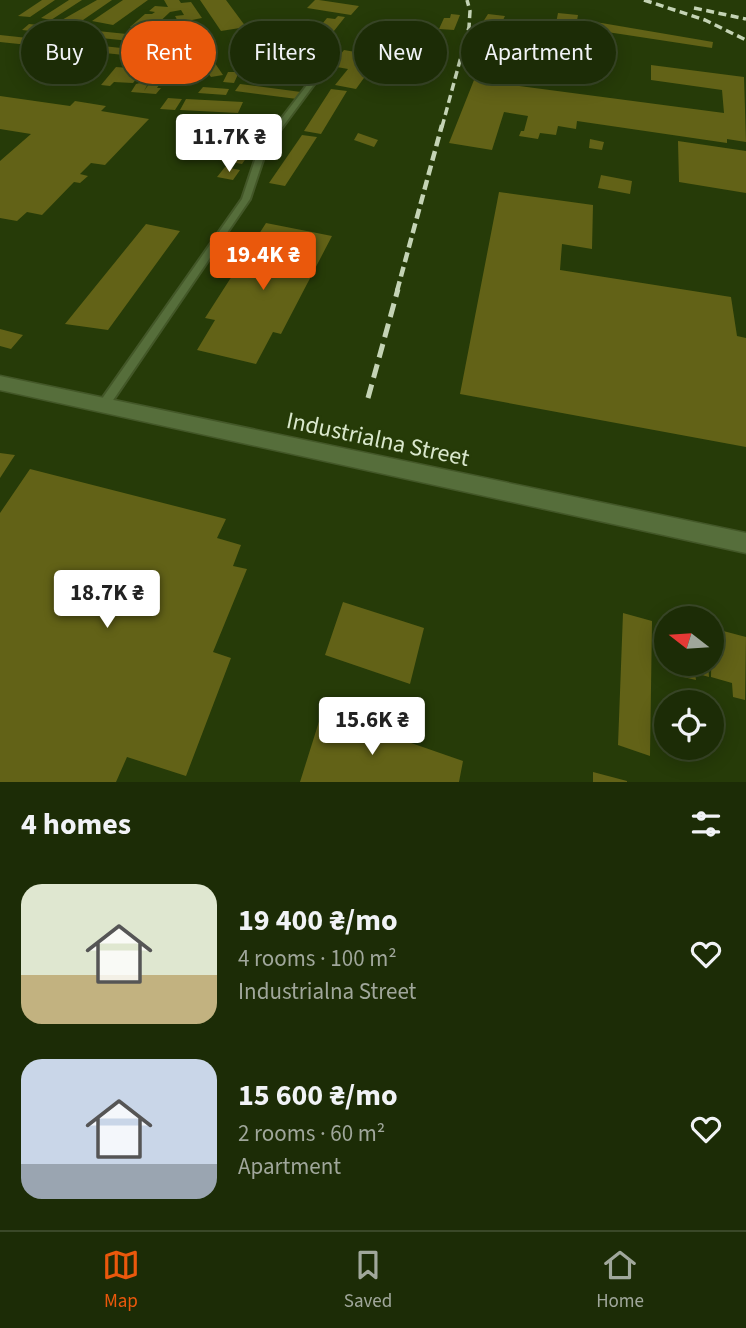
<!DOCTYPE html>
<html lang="en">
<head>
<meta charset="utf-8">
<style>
	:root { --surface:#1c2c06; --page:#253410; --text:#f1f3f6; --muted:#a0a79b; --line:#3a4828; --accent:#ea580c }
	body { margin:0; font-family:"Source Sans 3",sans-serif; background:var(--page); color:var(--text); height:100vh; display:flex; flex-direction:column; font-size:26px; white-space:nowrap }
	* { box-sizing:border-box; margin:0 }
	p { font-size:23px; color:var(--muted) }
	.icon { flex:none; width:38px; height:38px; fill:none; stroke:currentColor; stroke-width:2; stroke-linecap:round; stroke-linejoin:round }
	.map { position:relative; height:782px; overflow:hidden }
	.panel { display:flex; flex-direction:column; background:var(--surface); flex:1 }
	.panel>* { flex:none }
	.top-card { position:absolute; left:21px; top:21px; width:705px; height:63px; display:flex; gap:14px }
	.needle { width:46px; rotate:287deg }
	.controls { position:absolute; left:654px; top:606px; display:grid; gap:14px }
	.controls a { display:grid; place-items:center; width:70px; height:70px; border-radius:50%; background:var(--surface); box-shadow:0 4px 18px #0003,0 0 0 2px var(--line); font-size:35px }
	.price { position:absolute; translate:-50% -60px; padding:0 16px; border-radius:7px; background:#fff; color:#222; font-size:23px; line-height:46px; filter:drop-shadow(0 2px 4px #0008) }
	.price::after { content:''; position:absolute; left:50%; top:42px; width:21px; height:16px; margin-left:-10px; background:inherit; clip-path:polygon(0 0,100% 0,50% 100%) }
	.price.active { background:var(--accent); color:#fff }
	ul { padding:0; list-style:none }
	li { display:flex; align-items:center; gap:21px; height:175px; padding:0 21px }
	li span { display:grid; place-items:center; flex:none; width:196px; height:140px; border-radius:21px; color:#555 }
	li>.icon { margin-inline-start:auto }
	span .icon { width:84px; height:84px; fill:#fffc; stroke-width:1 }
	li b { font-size:30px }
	h2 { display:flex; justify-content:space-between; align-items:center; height:84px; padding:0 21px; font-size:30px }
	.chip { padding:0 24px; border-radius:32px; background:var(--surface); box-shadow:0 4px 18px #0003,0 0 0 2px var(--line); font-size:24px; line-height:63px }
	.chip.active { background:var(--accent); color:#fff }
	.menu { display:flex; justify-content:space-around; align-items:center; height:98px; border-top:2px solid var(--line); background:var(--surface); font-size:19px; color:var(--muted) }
	.menu a { display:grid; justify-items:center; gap:4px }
	.menu .active { color:var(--accent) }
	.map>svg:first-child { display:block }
	.building { fill:#626217 }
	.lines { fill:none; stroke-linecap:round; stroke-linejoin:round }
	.service-casing { stroke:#435728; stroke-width:4 }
	.minor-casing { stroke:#435728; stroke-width:3 }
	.service { fill:#566e3b; fill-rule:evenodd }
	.minor { fill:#566e3b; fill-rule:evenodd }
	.rail-far2 { stroke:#c4d3b5; stroke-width:3.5; stroke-dasharray:8 4.5; stroke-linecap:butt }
	.rail-far1 { stroke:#c4d3b5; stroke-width:4.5; stroke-dasharray:10 5; stroke-linecap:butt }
	.rail { stroke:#c4d3b5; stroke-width:5; stroke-dasharray:14 7; stroke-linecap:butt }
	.labels { text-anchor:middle; stroke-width:5; stroke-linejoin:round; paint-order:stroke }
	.street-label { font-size:24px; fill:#dae8cd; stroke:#263b08 }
</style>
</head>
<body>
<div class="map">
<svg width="746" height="782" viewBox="0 0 746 782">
	<rect width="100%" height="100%" fill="#263b08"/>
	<!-- building -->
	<path class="building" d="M42,0H55L30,17L18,16Z
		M69,0H82L51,20L41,18Z
		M97,0H112L83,20L73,23L60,21Z
		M123,0H148L113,25L92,21Z
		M164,0H179L181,3L191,2L202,18L192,20L199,32L185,34L175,16L184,15L181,10L170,12L152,29L130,27L145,14H152L155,12L149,11L155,6L168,7Z
		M200,0H226L246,27L221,31Z
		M315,0H319L359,6L351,15L307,8Z
		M558,13L578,15L576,26L556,23Z
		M451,14L460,15L454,30L439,29L444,18H450Z
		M488,14L505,16L502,22L523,26L507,57L470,48L472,45L469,44Z
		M338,16L345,17L326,41H331L325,49L307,46L309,44H305L309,39L297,37L307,27L318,29L327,18L335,19Z
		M584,20L713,42L712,48L581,28Z
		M29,24L205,42L199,48L22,30Z
		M0,35L196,56L195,52L206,50L223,75L211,77L200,63L0,42Z
		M374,36L392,39L356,89L335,85L348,69L331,66L344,50L361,53Z
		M402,37L419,39L405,61L387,58Z
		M241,42L249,54L238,56L229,44Z
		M290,60L323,66L308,83L252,73L262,62L284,66Z
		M651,65L744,77L746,142L727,139V143L577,121L576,129L558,126L556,135L540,133L538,139L519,136L521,131H524L528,116L504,112L492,150L449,143L474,80L724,113L722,90L651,80Z
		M116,67L144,69L133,83L114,82L110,86L101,85Z
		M169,67L196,69L186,86L163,85L165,82L160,81Z
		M228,72H239L234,83L223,82Z
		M144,82H149L144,91L149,84L159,85L157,88H161L156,94L131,92L136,84Z
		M240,84L301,92L297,99L235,91Z
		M203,87L229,89L226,95L198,93Z
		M331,89L347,91L321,134L304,131Z
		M0,96L70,106L75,101L106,106L101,111L149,119L105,165L91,163L80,174L88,176L80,183L74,182L42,215L27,212L17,221L0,218V161L31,134L0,129Z
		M168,98L182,99L175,110L160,109Z
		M186,99L243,102L238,113L180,110Z
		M256,123L270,125L242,164L213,159L230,137L244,139Z
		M358,133L378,140L374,147L354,140Z
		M302,135L317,137L285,186L269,183Z
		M590,139L604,142L602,150L589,148Z
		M678,141L746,151V193L679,182Z
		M225,167L240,170L233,180L217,177Z
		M601,175L632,181L630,194L598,188Z
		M499,192L593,205L592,249L562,244L560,270L731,297L737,336L746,338V447L460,394Z
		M266,223L332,236L281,334L273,332L256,364L197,350L215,320L205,318Z
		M146,224L180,231L108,330L65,324Z
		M0,329L23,335L11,349L0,346Z
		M0,453L15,455L0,478Z
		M30,469L226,519L217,538L241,545L233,566L247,569L213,652L231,658L186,776L127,757L116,782H0V513Z
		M343,602L424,628L410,684L325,655Z
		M623,613L652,621L650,756L618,745Z
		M712,628L746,637L745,700L733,697L732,683L711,677Z
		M679,663H708L709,677L695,673L696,680L679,676Z
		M322,712L463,761L459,782H300Z
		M593,772L627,781V782H593Z"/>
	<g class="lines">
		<!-- service casing -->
		<g class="service-casing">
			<path id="service" d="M327,59L332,60L267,148L250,199L107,409H99L98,406L99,403L242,199L259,148Z"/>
		</g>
		<!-- minor casing -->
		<g class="minor-casing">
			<path id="minor" d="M0,376L746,533V553L0,390Z"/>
		</g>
		<!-- service -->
		<use href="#service" class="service"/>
		<!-- minor -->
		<use href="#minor" class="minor"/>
		<!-- rail-far2 -->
		<path class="rail-far2" d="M644,0L705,20L746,40
			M694,8L746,19
			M442,127L469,27L470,11L467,0"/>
		<!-- rail-far1 -->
		<path class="rail-far1" d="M397,291L442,125"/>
		<!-- rail -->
		<path class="rail" d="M368,398L398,289"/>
	</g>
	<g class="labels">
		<!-- street labels -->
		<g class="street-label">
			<text transform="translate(378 439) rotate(12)" y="8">Industrialna Street</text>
		</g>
	</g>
</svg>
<div class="controls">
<a><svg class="needle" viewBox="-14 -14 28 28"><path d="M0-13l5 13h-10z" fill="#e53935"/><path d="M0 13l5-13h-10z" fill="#a0a79b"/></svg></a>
<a><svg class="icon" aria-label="locate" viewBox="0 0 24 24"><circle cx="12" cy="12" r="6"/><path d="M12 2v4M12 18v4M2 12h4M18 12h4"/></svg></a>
</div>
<b class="price" style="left:229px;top:174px">11.7K ₴</b>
<b class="price active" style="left:263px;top:292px">19.4K ₴</b>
<b class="price" style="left:107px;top:630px">18.7K ₴</b>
<b class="price" style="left:372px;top:757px">15.6K ₴</b>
<div class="top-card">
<a class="chip">Buy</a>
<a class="chip active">Rent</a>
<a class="chip">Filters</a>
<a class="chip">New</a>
<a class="chip">Apartment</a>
</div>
</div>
<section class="panel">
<h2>4 homes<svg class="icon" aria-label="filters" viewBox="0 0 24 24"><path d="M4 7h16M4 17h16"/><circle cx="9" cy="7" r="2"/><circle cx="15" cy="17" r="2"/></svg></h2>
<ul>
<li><span style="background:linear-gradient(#dfe7d0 65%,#c2b280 0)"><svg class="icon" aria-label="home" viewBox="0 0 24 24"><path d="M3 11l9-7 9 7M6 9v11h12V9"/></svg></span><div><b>19 400 ₴/mo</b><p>4 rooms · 100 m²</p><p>Industrialna Street</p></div><svg class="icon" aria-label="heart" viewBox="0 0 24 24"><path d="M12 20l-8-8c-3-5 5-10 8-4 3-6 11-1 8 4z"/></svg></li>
<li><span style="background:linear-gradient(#c9d6e8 75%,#9aa5b1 0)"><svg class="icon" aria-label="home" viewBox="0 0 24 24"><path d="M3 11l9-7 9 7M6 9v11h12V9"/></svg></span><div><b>15 600 ₴/mo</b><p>2 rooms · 60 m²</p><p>Apartment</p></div><svg class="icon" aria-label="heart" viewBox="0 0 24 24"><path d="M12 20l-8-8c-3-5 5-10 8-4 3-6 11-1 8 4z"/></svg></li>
</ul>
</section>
<nav class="menu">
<a class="active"><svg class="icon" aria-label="map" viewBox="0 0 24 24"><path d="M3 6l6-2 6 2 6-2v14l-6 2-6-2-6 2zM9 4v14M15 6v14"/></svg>Map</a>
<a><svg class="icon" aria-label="saved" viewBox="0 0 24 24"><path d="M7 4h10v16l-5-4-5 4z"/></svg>Saved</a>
<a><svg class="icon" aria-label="home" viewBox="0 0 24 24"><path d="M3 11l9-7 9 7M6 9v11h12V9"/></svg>Home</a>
</nav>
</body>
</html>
